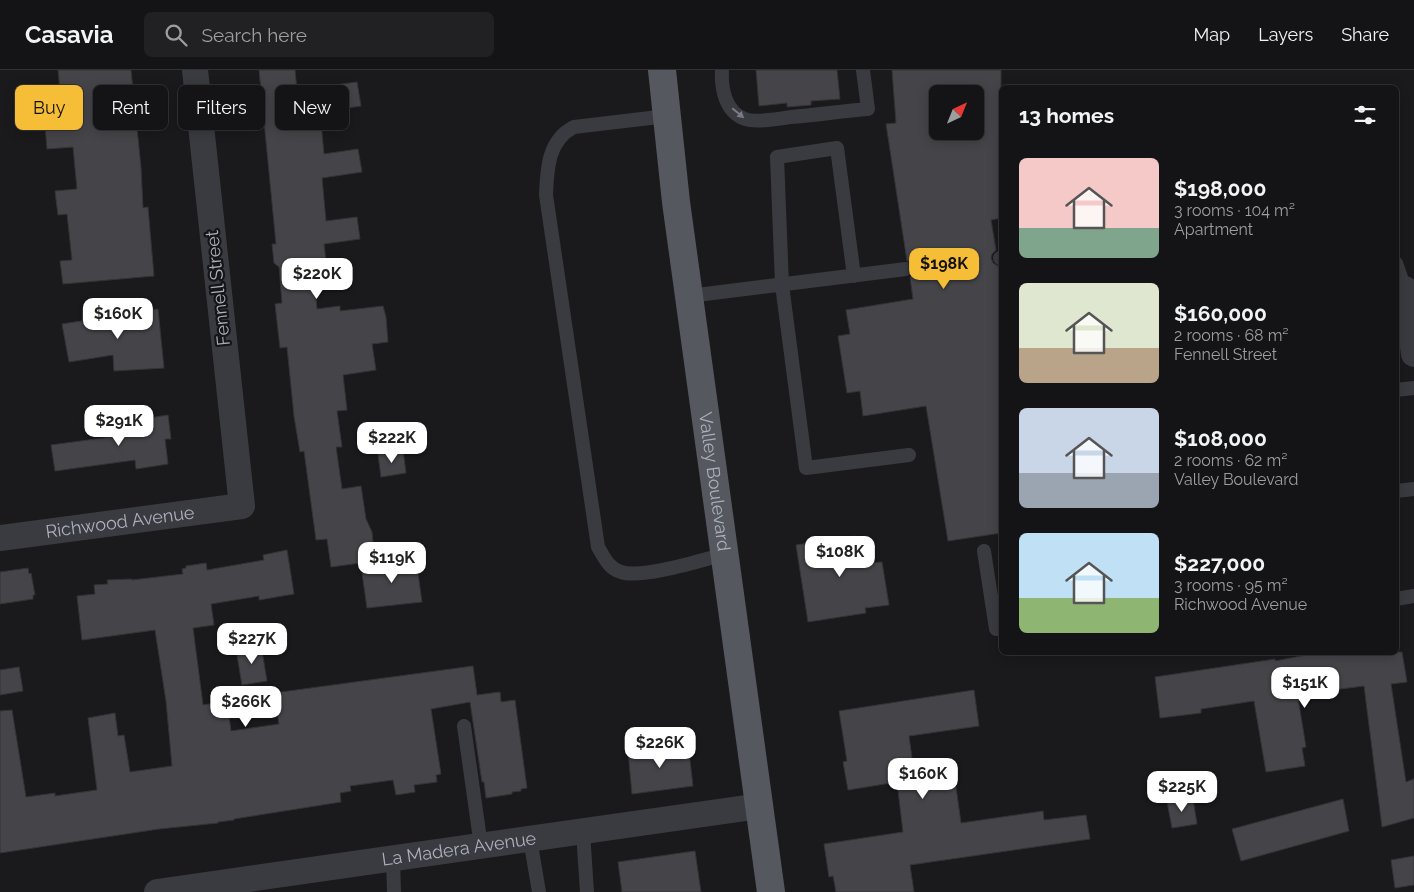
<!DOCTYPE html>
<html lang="en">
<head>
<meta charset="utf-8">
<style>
	:root { --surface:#141315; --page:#212022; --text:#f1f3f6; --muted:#9d9ea0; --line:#333234; --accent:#f6be37 }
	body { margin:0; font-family:Raleway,sans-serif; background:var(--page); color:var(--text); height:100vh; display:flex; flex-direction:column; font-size:19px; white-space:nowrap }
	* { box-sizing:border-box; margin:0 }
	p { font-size:16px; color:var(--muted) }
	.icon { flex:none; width:28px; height:28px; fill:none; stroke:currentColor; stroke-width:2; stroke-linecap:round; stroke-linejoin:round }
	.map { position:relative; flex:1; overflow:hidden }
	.panel { position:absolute; left:999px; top:15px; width:400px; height:570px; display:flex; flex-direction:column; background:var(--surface); border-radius:8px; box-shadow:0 2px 12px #0003,0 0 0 1px var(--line) }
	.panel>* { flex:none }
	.hud { position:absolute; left:15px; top:15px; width:475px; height:45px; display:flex; gap:10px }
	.needle { width:32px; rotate:43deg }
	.controls { position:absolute; left:929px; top:15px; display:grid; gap:10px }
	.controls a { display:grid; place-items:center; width:55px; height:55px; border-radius:8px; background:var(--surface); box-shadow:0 2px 12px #0003,0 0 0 1px var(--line); font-size:25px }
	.price { position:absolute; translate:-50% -42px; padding:0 11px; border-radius:10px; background:#fff; color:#222; font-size:16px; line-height:32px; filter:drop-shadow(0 1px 2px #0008) }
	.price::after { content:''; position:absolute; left:50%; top:30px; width:15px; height:11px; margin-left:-8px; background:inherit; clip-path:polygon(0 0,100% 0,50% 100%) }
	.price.selected { background:var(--accent); color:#111 }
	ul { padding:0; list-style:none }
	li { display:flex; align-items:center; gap:15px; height:125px; padding:0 20px }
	li span { display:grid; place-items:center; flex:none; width:140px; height:100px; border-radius:8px; color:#555 }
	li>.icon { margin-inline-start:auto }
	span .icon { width:60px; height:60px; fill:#fffc; stroke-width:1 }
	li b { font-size:21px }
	h2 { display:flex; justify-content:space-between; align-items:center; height:60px; padding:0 20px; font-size:21px }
	.tag { padding:0 18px; border-radius:8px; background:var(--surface); box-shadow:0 2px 12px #0003,0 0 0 1px var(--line); font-size:18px; line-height:45px }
	.tag.selected { background:var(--accent); color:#111 }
	header { display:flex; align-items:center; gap:30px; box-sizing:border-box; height:70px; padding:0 25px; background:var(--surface); border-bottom:1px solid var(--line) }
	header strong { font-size:24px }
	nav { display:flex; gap:28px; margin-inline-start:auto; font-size:18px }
	.search { width:350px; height:45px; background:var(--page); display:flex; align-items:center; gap:12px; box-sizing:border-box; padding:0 18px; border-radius:8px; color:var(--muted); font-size:19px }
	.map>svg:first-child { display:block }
	.building { fill:#444449; stroke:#343338; fill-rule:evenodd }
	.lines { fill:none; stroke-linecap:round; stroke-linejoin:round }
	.lane { stroke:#3a3b41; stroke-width:14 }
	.street { stroke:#3a3b41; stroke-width:26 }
	.primary { stroke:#565860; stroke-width:28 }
	.oneway { fill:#797b85 }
	.labels { text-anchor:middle; stroke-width:4.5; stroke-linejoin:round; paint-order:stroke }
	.street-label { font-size:18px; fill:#acb0bc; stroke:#151417 }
</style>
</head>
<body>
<header>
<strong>Casavia</strong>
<div class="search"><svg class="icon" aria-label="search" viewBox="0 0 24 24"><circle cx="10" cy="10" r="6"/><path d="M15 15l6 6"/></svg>Search here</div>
<nav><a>Map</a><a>Layers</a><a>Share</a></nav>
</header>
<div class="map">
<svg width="1414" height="822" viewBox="0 0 1414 822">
	<rect width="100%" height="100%" fill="#1a191c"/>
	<!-- building -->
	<path class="building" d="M58,0H131L141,97L143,138L148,137L154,206L63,214L60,191L72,190L67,144L58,145L55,121L77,119L73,77L47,79L45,55L63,53Z
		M259,0H295L297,20L357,12L361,36L320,42L324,84L358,79L362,102L322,108L326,151L357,147L360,169L324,174L326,191L312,192L317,239L340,236V241L383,236L386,247L388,272L372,274L376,300L343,305L347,340L337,341L342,377H336L342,419L361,416L366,449L372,462L375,491L331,497L327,469L316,470L304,381L300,382L294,346L287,277L280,278L275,234L282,233L279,197L274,193L272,174H276Z
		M756,0H837L840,29L811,31V35L787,37V33L759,36Z
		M892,0H1001V148L991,150L996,180L992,184L991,188L993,193L998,196L1001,215V463L948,471L926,336L863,346L860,321L847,323L838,266L850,264L846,240L913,229L910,207L914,203L915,197L913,193L907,191L886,54L896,53ZM938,24H975V61H938Z
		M158,239L164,298L114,301L113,285L69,292L62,254Z
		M168,345L171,369H165L168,394L136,399L135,390L55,401L51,375L125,365L124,352Z
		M403,380L406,403L381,407L378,384Z
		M855,466V468L867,466L871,493L882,492L889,535L865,538L866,543L808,552L796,475Z
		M287,480L294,524L259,530V526L211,534L214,555L193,558L203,635L227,631L231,661L279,654L274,623L473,596L477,625L500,622L501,632L515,630L527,718L521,719V721L512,722V724L486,728L484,712H482L470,632L431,639L441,704L436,705L437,712L414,715L415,722L396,725L393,710L350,716L351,721L340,723L341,732L234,749V750L218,752V753L159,759L0,783V641L12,640L26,727L55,723V726L97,720L88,648L115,643L118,666L124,665L130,702L172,696L166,631L155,560L82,570L77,526L95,524L94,515L108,514L107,510L132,509V510L183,504L182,499L186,498V496L206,493L207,500L264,490L263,485Z
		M416,489L422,532L367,538L361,496Z
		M28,498L29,504L31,503L35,525H33V529L0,534V502Z
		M261,575L267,611L242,615L236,579Z
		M1322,582H1402L1407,612L1391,614L1406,712L1414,709V748L1382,757L1364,616L1324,621V624L1298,628L1306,677L1302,678L1305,696L1266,702L1254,631L1201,639V643L1160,648L1155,607L1275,589V591Z
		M19,597L23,621L0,625V600Z
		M974,620L979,656L909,666L915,709L954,703L961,753L1043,741L1044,750L1086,745L1090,769L910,795L914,822H836L833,806L829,807L824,774L903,762L897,712L848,720L843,692L847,691L839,641Z
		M688,673L693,716L632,724L628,681Z
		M1193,729L1197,754L1172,758L1167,732Z
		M1343,729L1349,761L1241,791L1232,759Z
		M695,781L701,822H622L618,792Z
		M1414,786V815L1395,818L1391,790Z"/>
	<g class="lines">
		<!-- lane -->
		<path class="lane" d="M722,0C721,18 725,42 745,49C756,53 779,49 791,47C817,45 842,41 868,39L863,0
			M667,46L574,57C548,70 547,99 546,125L598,477C604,487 609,499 621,502C642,509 702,490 725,484
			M1000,188H1001
			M1396,193L1405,219
			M854,206L837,78L777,87L782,215L806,398L909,385
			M689,226L906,199
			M1396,320L1414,318
			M1396,421L1414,419
			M984,481L996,559H1001
			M1396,529L1414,526
			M464,656L481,776
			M583,762L587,822
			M530,769L539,822
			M393,788L394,822"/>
		<!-- street -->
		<g class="street">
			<path d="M1405,219L1414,284"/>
			<path id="s1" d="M0,468L242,436L195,0"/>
			<path id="s2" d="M157,822L760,736"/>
		</g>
		<!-- primary -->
		<path class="primary" id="s3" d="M662,0L676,132L771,822"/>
	</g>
	<!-- one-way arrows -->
	<defs><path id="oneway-solid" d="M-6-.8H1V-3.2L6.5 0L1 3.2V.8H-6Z" transform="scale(1.25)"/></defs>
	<use class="oneway" href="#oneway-solid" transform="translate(738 43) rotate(40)"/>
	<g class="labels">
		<!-- street labels -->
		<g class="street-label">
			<text transform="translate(218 218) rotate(-96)" y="6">Fennell Street</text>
			<text dy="6" stroke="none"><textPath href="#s3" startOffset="415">Valley Boulevard</textPath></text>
			<text dy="6" stroke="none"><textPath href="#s1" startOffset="121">Richwood Avenue</textPath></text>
			<text dy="6" stroke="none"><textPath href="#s2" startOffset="305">La Madera Avenue</textPath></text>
		</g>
	</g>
</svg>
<div class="controls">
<a><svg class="needle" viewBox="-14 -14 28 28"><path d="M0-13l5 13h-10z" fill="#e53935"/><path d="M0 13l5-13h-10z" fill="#9d9ea0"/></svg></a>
</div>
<b class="price selected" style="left:944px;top:220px">$198K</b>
<b class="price" style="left:317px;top:230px">$220K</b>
<b class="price" style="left:118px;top:270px">$160K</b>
<b class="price" style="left:119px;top:377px">$291K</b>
<b class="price" style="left:392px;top:394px">$222K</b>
<b class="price" style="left:840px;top:508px">$108K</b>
<b class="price" style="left:392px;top:514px">$119K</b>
<b class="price" style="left:252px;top:595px">$227K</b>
<b class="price" style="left:1305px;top:639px">$151K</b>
<b class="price" style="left:246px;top:658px">$266K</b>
<b class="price" style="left:660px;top:699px">$226K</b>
<b class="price" style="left:923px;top:730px">$160K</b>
<b class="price" style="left:1182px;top:743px">$225K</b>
<div class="hud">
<a class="tag selected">Buy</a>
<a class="tag">Rent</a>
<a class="tag">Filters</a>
<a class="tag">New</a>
</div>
<section class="panel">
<h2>13 homes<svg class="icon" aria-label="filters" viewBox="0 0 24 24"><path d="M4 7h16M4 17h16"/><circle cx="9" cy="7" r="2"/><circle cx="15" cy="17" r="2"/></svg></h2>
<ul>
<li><span style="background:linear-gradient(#f6c9c9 70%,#7fa58c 0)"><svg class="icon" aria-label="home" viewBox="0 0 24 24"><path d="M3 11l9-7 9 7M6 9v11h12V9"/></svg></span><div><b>$198,000</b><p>3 rooms · 104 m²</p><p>Apartment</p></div></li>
<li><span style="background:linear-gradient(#dfe7d0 65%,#b9a48a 0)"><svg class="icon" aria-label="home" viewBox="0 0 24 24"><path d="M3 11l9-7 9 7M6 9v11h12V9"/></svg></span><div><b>$160,000</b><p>2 rooms · 68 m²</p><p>Fennell Street</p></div></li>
<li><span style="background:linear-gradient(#c9d6e8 65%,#9aa5b1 0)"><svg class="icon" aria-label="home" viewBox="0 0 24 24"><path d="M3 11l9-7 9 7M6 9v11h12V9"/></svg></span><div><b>$108,000</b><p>2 rooms · 62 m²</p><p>Valley Boulevard</p></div></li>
<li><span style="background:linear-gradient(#bfe0f5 65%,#8fb573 0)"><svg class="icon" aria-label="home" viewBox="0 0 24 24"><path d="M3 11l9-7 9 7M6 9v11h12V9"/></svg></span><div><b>$227,000</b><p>3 rooms · 95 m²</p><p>Richwood Avenue</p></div></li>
</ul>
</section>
</div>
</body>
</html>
